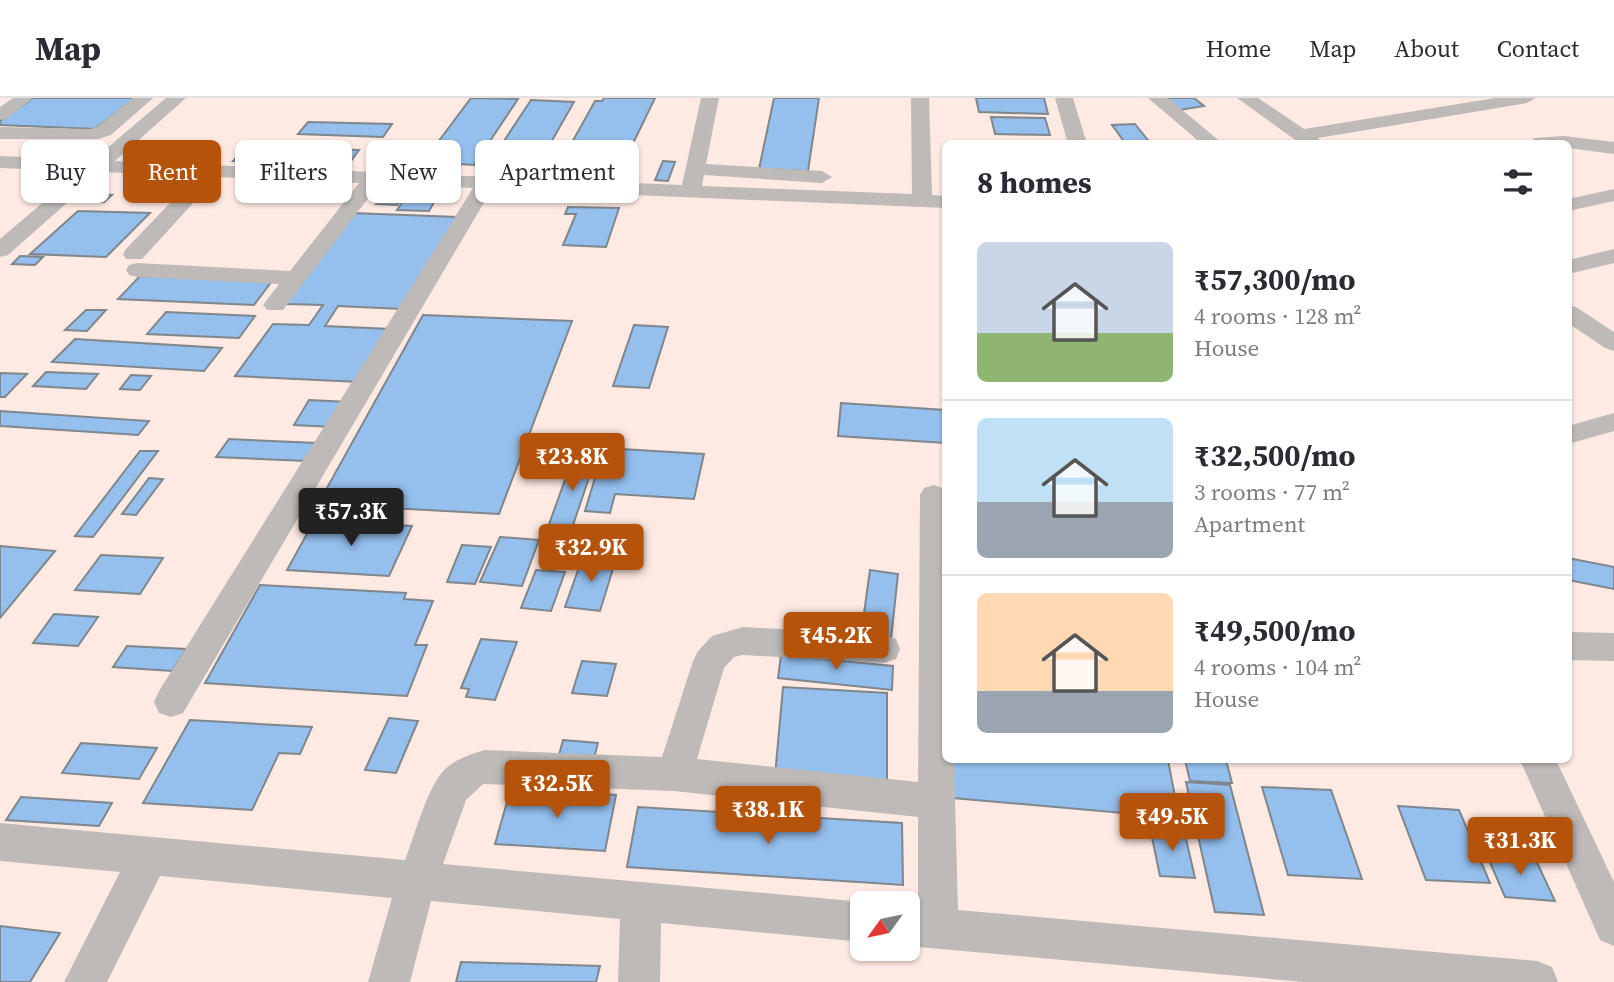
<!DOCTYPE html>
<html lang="en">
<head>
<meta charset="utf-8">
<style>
	:root { --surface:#fff; --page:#f7f7f7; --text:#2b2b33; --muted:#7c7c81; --line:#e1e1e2; --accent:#b45309 }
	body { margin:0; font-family:"Source Serif 4",serif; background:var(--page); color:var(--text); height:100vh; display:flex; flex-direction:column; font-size:26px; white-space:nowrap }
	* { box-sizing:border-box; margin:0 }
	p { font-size:23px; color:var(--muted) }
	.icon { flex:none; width:38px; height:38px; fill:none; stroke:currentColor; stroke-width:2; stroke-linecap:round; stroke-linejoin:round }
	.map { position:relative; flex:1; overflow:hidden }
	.drawer { position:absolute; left:942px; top:42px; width:630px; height:623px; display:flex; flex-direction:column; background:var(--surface); border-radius:10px; box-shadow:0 2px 5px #0004 }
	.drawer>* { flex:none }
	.banner { position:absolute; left:21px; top:42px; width:665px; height:63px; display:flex; gap:14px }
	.needle { width:46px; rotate:237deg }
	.buttons { position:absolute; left:850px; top:793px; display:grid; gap:14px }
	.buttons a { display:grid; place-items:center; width:70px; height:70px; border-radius:10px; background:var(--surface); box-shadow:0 2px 5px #0004; font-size:35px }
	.price { position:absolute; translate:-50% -60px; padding:0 16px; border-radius:7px; background:var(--accent); color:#fff; font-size:23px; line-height:46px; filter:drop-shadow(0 2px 4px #0008) }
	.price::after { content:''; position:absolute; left:50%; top:42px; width:21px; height:16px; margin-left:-10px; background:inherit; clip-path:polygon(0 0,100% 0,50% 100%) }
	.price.current { background:#222; color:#fff }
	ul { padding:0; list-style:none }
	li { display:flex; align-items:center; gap:21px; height:175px; padding:0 35px }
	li+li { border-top:2px solid var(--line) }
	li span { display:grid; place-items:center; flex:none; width:196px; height:140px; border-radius:10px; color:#555 }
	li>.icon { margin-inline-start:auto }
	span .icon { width:84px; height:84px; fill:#fffc; stroke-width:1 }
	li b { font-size:30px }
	h2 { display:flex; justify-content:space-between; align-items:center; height:84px; padding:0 35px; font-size:30px }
	.pill { padding:0 24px; border-radius:10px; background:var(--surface); box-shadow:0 2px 5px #0004; font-size:24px; line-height:63px }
	.pill.current { background:var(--accent); color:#fff }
	header { display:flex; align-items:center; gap:42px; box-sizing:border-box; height:98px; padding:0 35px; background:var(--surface); border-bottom:2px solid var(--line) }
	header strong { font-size:33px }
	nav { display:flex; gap:38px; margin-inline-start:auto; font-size:24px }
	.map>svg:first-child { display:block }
	.industrial { fill:#feeae3; fill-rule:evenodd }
	.building { fill:#95bfed; stroke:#7f868c; stroke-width:2 }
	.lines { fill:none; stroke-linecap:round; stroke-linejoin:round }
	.minor { fill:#bebab7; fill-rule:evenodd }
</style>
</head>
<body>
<header>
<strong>Map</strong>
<nav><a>Home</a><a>Map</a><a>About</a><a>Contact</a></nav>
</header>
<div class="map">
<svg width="1614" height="884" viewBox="0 0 1614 884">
	<rect width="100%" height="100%" fill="#f5f9fe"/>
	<!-- industrial -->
	<path class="industrial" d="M0,0H1614V884H0ZM945,46H1568V662H945ZM863,805H908V850H863Z"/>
	<!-- building -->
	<path class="building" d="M33,0H135L95,31L0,27V23Z
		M471,0L518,1L474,67L423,64Z
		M604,0H655L626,60L565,57L595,3H602Z
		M774,0H819L808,73L759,71Z
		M976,0H1044L1048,16L979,14Z
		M1157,0H1194L1204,8L1174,13Z
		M531,2L574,4L538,67L501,66L513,47L502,46Z
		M991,19L1045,20L1050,37L995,36Z
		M308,24L392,26L383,39L298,36Z
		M1135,26L1151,46H1126L1112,27Z
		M388,46H408L396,65L375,64Z
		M246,49L359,52L348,67L233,63Z
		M663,63L675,64L668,83L655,82Z
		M560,74L616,77L612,84L556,81Z
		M385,93L406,94L397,107L376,106Z
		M89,96L112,97L104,104L81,103Z
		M405,100L436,101L429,113L397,112Z
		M568,109L619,110L606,149L563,147L576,116H565Z
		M78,113L150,115L106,159L30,156Z
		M352,115L457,119L402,211L338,208L325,228L390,231L359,284L235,278L273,226L309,227L323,207L286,206Z
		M20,158L43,159L35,167L12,166Z
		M140,178L272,183L254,207L118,201Z
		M86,212H106L87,233L65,232Z
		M166,214L255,218L239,240L147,236Z
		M423,217L572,223L499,416L318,406Z
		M634,227L668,229L649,290L613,288Z
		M75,241L222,250L204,273L52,264Z
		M46,274L98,276L86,291L33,288Z
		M0,275L27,276L5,299H0Z
		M131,277L151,278L140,292L120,291Z
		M309,302L348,304L333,329L294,327Z
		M841,305L945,312V345L838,338Z
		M0,313L149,323L138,337L0,328Z
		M229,341L316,345L306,363L216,359Z
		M578,346L600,347L568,442L544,440Z
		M604,350L704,356L694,401L615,396L610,415L585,413Z
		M140,353H158L93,439L75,438Z
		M149,380L163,381L136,417L122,416Z
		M314,423L412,428L389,478L287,472Z
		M500,439L539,442L522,488L480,484Z
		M462,447L491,449L475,486L447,484Z
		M0,448L55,453L0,520Z
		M101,457L163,460L140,496L75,492Z
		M583,458L616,461L600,513L565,509Z
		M1568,460L1614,469V491L1568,482Z
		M536,472L565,474L551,513L521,510Z
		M870,472L898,476L891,541L861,537Z
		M260,487L406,495L404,501L433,503L415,547H427L407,598L205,585Z
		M54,516L98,519L78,548L33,545Z
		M481,541L517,544L495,602L466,599L469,591L461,590Z
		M127,548L186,551L172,573L113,569Z
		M781,557L893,568L892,592L778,580Z
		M582,563L616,566L607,598L572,595Z
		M783,589L887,595V684L775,678Z
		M389,620L418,623L396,675L365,672Z
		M190,622L312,629L300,656L279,655L252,712L143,705Z
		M563,642L598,645L594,660L559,657Z
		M81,645L157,650L139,681L62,675Z
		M952,662H1168L1179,720L953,700Z
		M1185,662H1226L1232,685L1190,683Z
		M1186,684L1230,687L1264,817L1215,814Z
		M1262,689L1331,692L1362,781L1288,777Z
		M511,690L616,697L605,753L495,746Z
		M21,699L112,705L99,728L6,722Z
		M1398,708L1459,712L1490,785L1426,782Z
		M638,709L902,725L903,787L627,769Z
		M1150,730L1184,732L1195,780L1160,778Z
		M1486,755L1534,758L1555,803L1505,799Z
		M0,828L60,835L30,884H0Z
		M461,864L600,868L596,884H456Z"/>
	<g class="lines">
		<!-- minor -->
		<path class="minor" d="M13,0H33L6,21L0,22V9Z
			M133,0H153L111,37L98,41H0V29L90,31L97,29Z
			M166,0H186L115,63L682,87L701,0H719L706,66L822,73L832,79L822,85L704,77L702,88L912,96L911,0H929L932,97L945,98V110L492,91L183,615L171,619L159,615L154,604L159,593L473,90L379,86L283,212H267L263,207L279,186L137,179L129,177L126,172L129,167L137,165L290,173L359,85L217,79L142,161H126L123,156L126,151L196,78L102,74L8,157L0,159V141L80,73L0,70V58L93,62Z
			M1055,0H1073L1087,46H1068Z
			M1148,0H1168L1223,46H1202Z
			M1237,0H1258L1304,31L1495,0H1536L1527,5L1318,40L1323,46H1301Z
			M1564,38L1614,44V56L1568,50V46H1526L1535,40Z
			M1614,91V103L1568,113V101Z
			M1614,151V165L1568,176V162Z
			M1568,207L1576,209L1614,234V253L1605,250L1568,225Z
			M1614,315V333L1568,346V328Z
			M934,387L945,391V662H954L958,812L1537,863L1552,869L1558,884H1304L908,848V808L918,809V719L674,693L483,686L466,702L443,766L863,804L866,805H863V844L661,825L660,884H618L620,821L431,803L410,884H368L392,800L160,778L107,884H64L120,774L0,763V725L405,762C415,737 427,689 445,671C456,661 471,656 485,652L662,659L693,563L698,553L712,538L743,529L884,537L896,541L900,551L896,561L884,565L743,557L734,559L724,570L697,661L918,684L920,397L924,390Z
			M1568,534L1614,535V563L1568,562Z
			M1520,662H1556L1614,784V848L1600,842Z"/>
	</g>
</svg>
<div class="buttons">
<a><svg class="needle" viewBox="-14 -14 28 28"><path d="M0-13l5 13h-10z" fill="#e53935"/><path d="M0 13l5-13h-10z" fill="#7c7c81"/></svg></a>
</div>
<b class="price" style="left:572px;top:395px">₹23.8K</b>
<b class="price current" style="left:351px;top:450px">₹57.3K</b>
<b class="price" style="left:591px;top:486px">₹32.9K</b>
<b class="price" style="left:836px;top:574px">₹45.2K</b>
<b class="price" style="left:557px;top:722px">₹32.5K</b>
<b class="price" style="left:768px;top:748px">₹38.1K</b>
<b class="price" style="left:1172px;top:755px">₹49.5K</b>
<b class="price" style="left:1520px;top:779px">₹31.3K</b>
<div class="banner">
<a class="pill">Buy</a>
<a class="pill current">Rent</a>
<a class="pill">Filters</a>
<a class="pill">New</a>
<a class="pill">Apartment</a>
</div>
<section class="drawer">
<h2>8 homes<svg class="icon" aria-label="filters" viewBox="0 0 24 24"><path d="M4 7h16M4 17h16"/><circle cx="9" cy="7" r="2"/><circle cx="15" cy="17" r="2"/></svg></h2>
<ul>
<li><span style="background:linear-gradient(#c9d6e8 65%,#8fb573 0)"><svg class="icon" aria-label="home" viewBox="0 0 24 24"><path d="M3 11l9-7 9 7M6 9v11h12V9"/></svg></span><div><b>₹57,300/mo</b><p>4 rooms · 128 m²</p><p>House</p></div></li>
<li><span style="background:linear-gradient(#bfe0f5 60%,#9aa5b1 0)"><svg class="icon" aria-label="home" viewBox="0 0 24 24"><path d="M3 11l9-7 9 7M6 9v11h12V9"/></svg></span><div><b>₹32,500/mo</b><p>3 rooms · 77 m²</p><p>Apartment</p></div></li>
<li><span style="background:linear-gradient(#ffd9b3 70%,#9aa5b1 0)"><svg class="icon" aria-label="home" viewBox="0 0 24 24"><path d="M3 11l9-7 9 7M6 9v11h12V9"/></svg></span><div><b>₹49,500/mo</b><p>4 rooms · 104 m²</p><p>House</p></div></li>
</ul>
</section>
</div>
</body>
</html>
